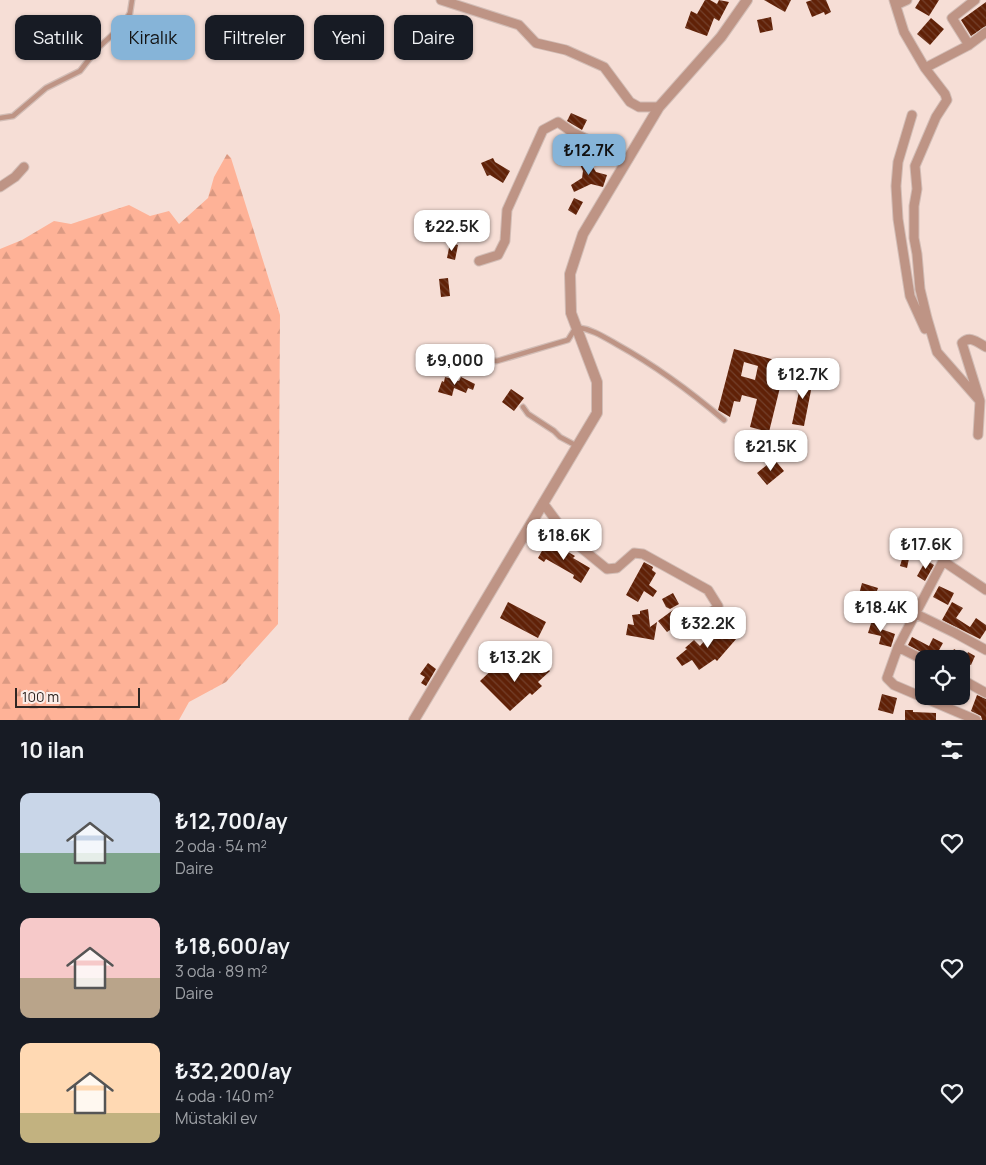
<!DOCTYPE html>
<html lang="tr">
<head>
<meta charset="utf-8">
<style>
	:root { --surface:#171b24; --page:#20242c; --text:#f1f3f6; --muted:#9ea1a6; --accent:#86b4d8 }
	body { margin:0; font-family:Manrope,sans-serif; background:var(--page); color:var(--text); height:100vh; display:flex; flex-direction:column; font-size:19px; white-space:nowrap }
	* { box-sizing:border-box; margin:0 }
	p { font-size:16px; color:var(--muted) }
	.icon { flex:none; width:28px; height:28px; fill:none; stroke:currentColor; stroke-width:2; stroke-linecap:round; stroke-linejoin:round }
	.map { position:relative; height:720px; overflow:hidden }
	.side { display:flex; flex-direction:column; background:var(--surface); flex:1 }
	.side>* { flex:none }
	.hud { position:absolute; left:15px; top:15px; width:500px; height:45px; display:flex; gap:10px }
	.tools { position:absolute; left:915px; top:650px; display:grid; gap:10px }
	.tools a { display:grid; place-items:center; width:55px; height:55px; border-radius:10px; background:var(--surface); box-shadow:0 1px 4px #0004; font-size:25px }
	.scale { position:absolute; left:15px; bottom:12px; width:125px; box-sizing:border-box; padding-left:5px; border:2px solid #2f2623; border-top:0; font-size:14px; line-height:18px; white-space:nowrap; color:#2f2623; -webkit-text-stroke:4px #fdeee9; paint-order:stroke }
	.price { position:absolute; translate:-50% -42px; padding:0 11px; border-radius:10px; background:#fff; color:#222; font-size:16px; line-height:32px; filter:drop-shadow(0 1px 2px #0008) }
	.price::after { content:''; position:absolute; left:50%; top:30px; width:15px; height:11px; margin-left:-8px; background:inherit; clip-path:polygon(0 0,100% 0,50% 100%) }
	.price.selected { background:var(--accent); color:#111 }
	ul { padding:0; list-style:none }
	li { display:flex; align-items:center; gap:15px; height:125px; padding:0 20px }
	li span { display:grid; place-items:center; flex:none; width:140px; height:100px; border-radius:10px; color:#555 }
	li>.icon { margin-inline-start:auto }
	span .icon { width:60px; height:60px; fill:#fffc; stroke-width:1 }
	li b { font-size:21px }
	h2 { display:flex; justify-content:space-between; align-items:center; height:60px; padding:0 20px; font-size:21px }
	.chip { padding:0 18px; border-radius:10px; background:var(--surface); box-shadow:0 1px 4px #0004; font-size:18px; line-height:45px }
	.chip.selected { background:var(--accent); color:#111 }
	.map>svg:first-child { display:block }
	.forest { fill:url(#forest-firs) }
	.building { fill:url(#building-back-hatch); fill-rule:evenodd }
	.lines { fill:none; stroke-linecap:round; stroke-linejoin:round }
	.service-casing { stroke:#d2bdb6; stroke-width:7 }
	.minor-casing { stroke:#d2bdb6; stroke-width:11 }
	.tertiary-casing { stroke:#d2bdb6; stroke-width:12 }
	.service { stroke:#be9485; stroke-width:4.5 }
	.minor { stroke:#be9485; stroke-width:9 }
	.tertiary { stroke:#be9485; stroke-width:10 }
</style>
</head>
<body>
<div class="map">
<svg width="986" height="720" viewBox="0 0 986 720">
	<defs>
		<pattern id="forest-firs" width="22" height="20" patternUnits="userSpaceOnUse" patternTransform="scale(1.25)"><rect width="22" height="20" fill="#feb297"/><path d="M5 1l3.5 6h-7zM16 11l3.5 6h-7z" fill="#da9982"/></pattern>
		<pattern id="building-back-hatch" width="6" height="6" patternUnits="userSpaceOnUse" patternTransform="scale(1.25)"><rect width="6" height="6" fill="#602107"/><path d="M-1 5l2 2M0 0l6 6M5-1l2 2" fill="none" stroke="#73402b"/></pattern>
	</defs>
	<rect width="100%" height="100%" fill="#f6ded6"/>
	<!-- forest -->
	<path class="forest" d="M227,154L231,158L280,315L278,624L226,682L189,702L179,720H0V249L22,240L54,221L71,224L129,205L150,216L169,211L179,224L208,198L214,177Z"/>
	<!-- building -->
	<path class="building" d="M705,0H710L717,4L719,0L729,2L719,21L714,18L707,36L685,28L691,11L697,14Z
		M764,0H791L785,12Z
		M812,0H826L831,12L825,15L824,12L812,17L806,2Z
		M920,0H939L929,16L915,8Z
		M986,2V26L971,36L961,20Z
		M771,17L773,30L760,33L757,20Z
		M931,18L944,29L930,45L917,34Z
		M571,113L587,120L582,130L567,121Z
		M586,156L596,172L607,175L603,187L591,184L574,192L571,185L582,178L583,171L578,160Z
		M493,158L495,162L510,171L503,183L490,175L487,176L481,163Z
		M574,198L583,202L576,215L568,210Z
		M450,243L458,245L455,260L447,258Z
		M448,278L450,296L441,297L439,279Z
		M734,349L786,363L769,432L750,427L757,399L742,395L740,402L734,401L730,417L718,410ZM744,362L758,366L755,380L741,376Z
		M803,373L814,375L804,426L792,424Z
		M445,377L459,381L461,377L475,384L473,390L468,388L466,393L454,388L452,396L438,392L442,381L444,382Z
		M511,389L524,398L514,411L502,402Z
		M774,459L784,471L767,485L757,473Z
		M548,540L575,556L573,558L590,568L581,583L573,578L574,575L546,559L544,562L538,558Z
		M897,550L910,554L907,568L900,566L902,559L895,557Z
		M926,560L934,565L925,581L917,576Z
		M644,562L653,567L652,570L656,573L649,585L657,591L653,597L644,591L638,602L626,595Z
		M862,583L878,588L873,602L858,598Z
		M939,586L954,593L948,605L933,597Z
		M673,593L679,604L670,609L666,607L662,599Z
		M508,602L546,622L538,638L500,618Z
		M952,602L963,608L956,618L970,627L976,618L986,625V630L980,639L942,620Z
		M648,609L650,627L657,622L654,640L626,635L628,624L634,625L632,615L640,614V611Z
		M673,610L686,628L678,634L673,628L667,632L658,621Z
		M873,617L883,620L881,629L895,634L891,647L879,644L881,636L868,633Z
		M718,625L726,632L727,630L737,638L717,661L715,659L699,670L692,660L682,666L676,658L687,649L685,648L694,640L700,646Z
		M912,637L929,646L933,638L943,643L934,659L908,645Z
		M954,649L966,656L968,652L975,656L971,665L963,661L965,659H949Z
		M536,657L550,671L538,682L542,686L532,695L530,693L510,711L480,681L500,662L515,677Z
		M428,663L436,669L426,686L421,683L425,677L420,674Z
		M882,694L897,698L893,714L878,710Z
		M977,695L986,699V720H982L981,716L971,711Z
		M905,710H913V712L936,713V720H905Z"/>
	<g class="lines">
		<!-- service casing -->
		<g class="service-casing">
			<path id="service" d="M0,118L13,116L46,88L80,71L98,48L123,25L130,13L132,0
				M456,351L476,359L497,361L568,340L576,327C592,329 604,337 618,345C656,366 691,392 724,420
				M523,407L528,414L554,431L560,437L577,446"/>
		</g>
		<!-- minor casing -->
		<g class="minor-casing">
			<path id="minor" d="M441,0L519,25L536,43L566,50L604,67L630,102L639,107H659
				M894,0L904,32L925,68L945,94L947,100L936,117L915,166L917,189L914,206V238L917,254L920,289L927,318L937,352L980,401
				M896,5L907,0
				M969,45L952,18L975,0
				M925,68L969,45L986,32
				M912,115L898,162L896,186L898,219L910,296L925,329
				M0,187L15,177L24,167
				M479,261L498,255L505,241L507,210L543,130L558,122L572,132L628,159
				M978,435L980,401L962,343C970,335 977,342 986,347
				M543,503L569,538L607,569L617,568L634,553L643,554L708,590L718,606L707,617
				M916,614L955,633L986,650
				M898,647L924,660
				M961,679L986,693
				M976,720L894,685L887,678L898,647L943,561L986,590"/>
		</g>
		<!-- tertiary casing -->
		<g class="tertiary-casing">
			<path id="tertiary" d="M414,720L597,413V382L571,313L570,274L583,234L659,107L721,37L747,0"/>
		</g>
		<!-- service -->
		<use href="#service" class="service"/>
		<!-- minor -->
		<use href="#minor" class="minor"/>
		<!-- tertiary -->
		<use href="#tertiary" class="tertiary"/>
	</g>
</svg>
<div class="tools">
<a><svg class="icon" aria-label="locate" viewBox="0 0 24 24"><circle cx="12" cy="12" r="6"/><path d="M12 2v4M12 18v4M2 12h4M18 12h4"/></svg></a>
</div>
<div class="scale">100 m</div>
<b class="price selected" style="left:589px;top:176px">₺12.7K</b>
<b class="price" style="left:452px;top:252px">₺22.5K</b>
<b class="price" style="left:455px;top:386px">₺9,000</b>
<b class="price" style="left:803px;top:400px">₺12.7K</b>
<b class="price" style="left:771px;top:472px">₺21.5K</b>
<b class="price" style="left:564px;top:561px">₺18.6K</b>
<b class="price" style="left:926px;top:570px">₺17.6K</b>
<b class="price" style="left:881px;top:633px">₺18.4K</b>
<b class="price" style="left:708px;top:649px">₺32.2K</b>
<b class="price" style="left:515px;top:683px">₺13.2K</b>
<div class="hud">
<a class="chip">Satılık</a>
<a class="chip selected">Kiralık</a>
<a class="chip">Filtreler</a>
<a class="chip">Yeni</a>
<a class="chip">Daire</a>
</div>
</div>
<section class="side">
<h2>10 ilan<svg class="icon" aria-label="filters" viewBox="0 0 24 24"><path d="M4 7h16M4 17h16"/><circle cx="9" cy="7" r="2"/><circle cx="15" cy="17" r="2"/></svg></h2>
<ul>
<li><span style="background:linear-gradient(#c9d6e8 60%,#7fa58c 0)"><svg class="icon" aria-label="home" viewBox="0 0 24 24"><path d="M3 11l9-7 9 7M6 9v11h12V9"/></svg></span><div><b>₺12,700/ay</b><p>2 oda · 54 m²</p><p>Daire</p></div><svg class="icon" aria-label="heart" viewBox="0 0 24 24"><path d="M12 20l-8-8c-3-5 5-10 8-4 3-6 11-1 8 4z"/></svg></li>
<li><span style="background:linear-gradient(#f6c9c9 60%,#b9a48a 0)"><svg class="icon" aria-label="home" viewBox="0 0 24 24"><path d="M3 11l9-7 9 7M6 9v11h12V9"/></svg></span><div><b>₺18,600/ay</b><p>3 oda · 89 m²</p><p>Daire</p></div><svg class="icon" aria-label="heart" viewBox="0 0 24 24"><path d="M12 20l-8-8c-3-5 5-10 8-4 3-6 11-1 8 4z"/></svg></li>
<li><span style="background:linear-gradient(#ffd9b3 70%,#c2b280 0)"><svg class="icon" aria-label="home" viewBox="0 0 24 24"><path d="M3 11l9-7 9 7M6 9v11h12V9"/></svg></span><div><b>₺32,200/ay</b><p>4 oda · 140 m²</p><p>Müstakil ev</p></div><svg class="icon" aria-label="heart" viewBox="0 0 24 24"><path d="M12 20l-8-8c-3-5 5-10 8-4 3-6 11-1 8 4z"/></svg></li>
</ul>
</section>
</body>
</html>
